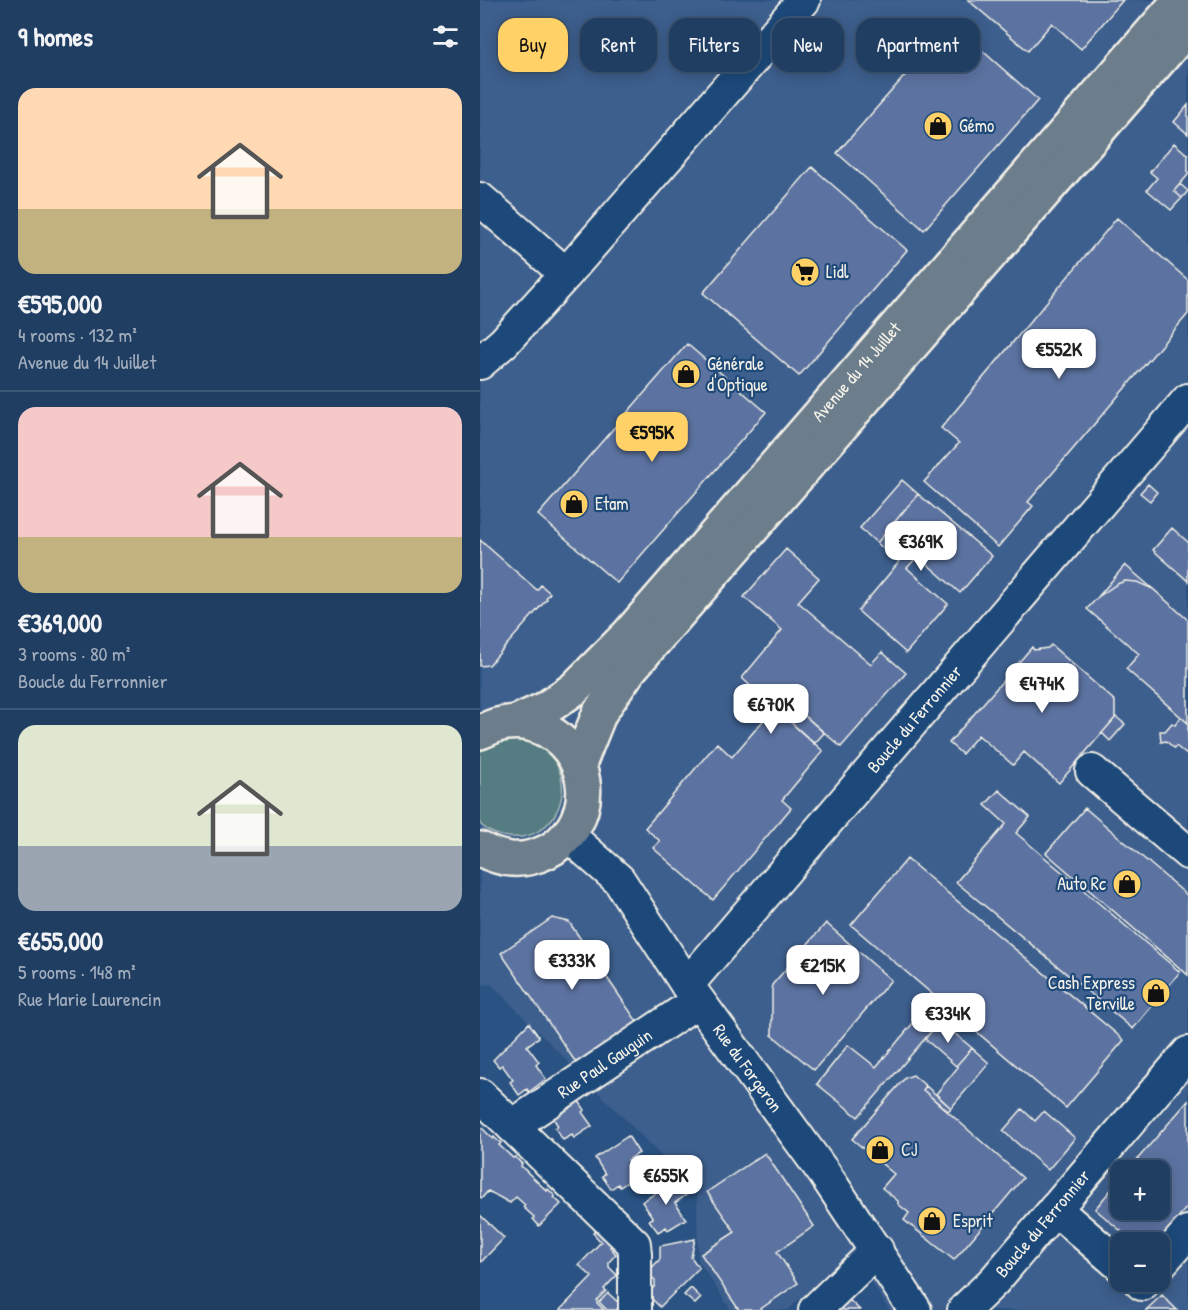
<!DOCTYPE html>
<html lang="en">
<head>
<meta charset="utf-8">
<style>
	:root { --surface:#203e62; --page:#284568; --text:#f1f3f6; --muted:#a2aebe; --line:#3d5777; --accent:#ffd166 }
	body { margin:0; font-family:"Patrick Hand",sans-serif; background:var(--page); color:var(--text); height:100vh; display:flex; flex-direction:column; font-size:22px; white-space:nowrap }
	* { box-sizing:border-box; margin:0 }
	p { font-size:20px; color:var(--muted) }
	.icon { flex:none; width:33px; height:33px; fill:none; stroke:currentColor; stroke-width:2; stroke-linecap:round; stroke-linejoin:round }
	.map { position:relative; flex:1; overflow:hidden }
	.drawer { display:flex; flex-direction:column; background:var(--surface); width:480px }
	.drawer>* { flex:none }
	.guide { position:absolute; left:18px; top:18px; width:570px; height:54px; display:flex; gap:12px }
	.buttons { position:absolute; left:630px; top:1160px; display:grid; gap:12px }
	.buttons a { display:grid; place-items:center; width:60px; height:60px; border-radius:12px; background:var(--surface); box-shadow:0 3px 15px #0003,0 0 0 2px var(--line); font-size:30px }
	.price { position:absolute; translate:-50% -51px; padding:0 14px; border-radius:12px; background:#fff; color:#222; font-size:20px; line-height:39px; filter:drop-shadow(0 2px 3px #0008) }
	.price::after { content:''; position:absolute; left:50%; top:36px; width:18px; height:14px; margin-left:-9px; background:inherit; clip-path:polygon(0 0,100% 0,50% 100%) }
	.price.on { background:var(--accent); color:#111 }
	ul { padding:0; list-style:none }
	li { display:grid; align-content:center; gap:12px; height:318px; padding:0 18px }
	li+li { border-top:2px solid var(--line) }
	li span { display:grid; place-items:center; height:186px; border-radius:18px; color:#555 }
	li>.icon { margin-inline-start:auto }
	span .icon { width:108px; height:108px; fill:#fffc; stroke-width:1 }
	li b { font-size:26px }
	h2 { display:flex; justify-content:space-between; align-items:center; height:72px; padding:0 18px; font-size:26px }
	.tag { padding:0 21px; border-radius:18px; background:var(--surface); box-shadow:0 3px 15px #0003,0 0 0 2px var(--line); font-size:21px; line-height:54px }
	.tag.on { background:var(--accent); color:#111 }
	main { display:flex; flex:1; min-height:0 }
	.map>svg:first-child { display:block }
	.built { fill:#3d5f8d; fill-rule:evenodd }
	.green { fill:#547b82; stroke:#a4b6b5; stroke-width:1.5 }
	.building { fill:#5b73a1; stroke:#f4f1e8; stroke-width:1.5 }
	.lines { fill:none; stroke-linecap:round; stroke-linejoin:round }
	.minor-casing { stroke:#f4f1e8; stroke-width:36 }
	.major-casing { stroke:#f4f1e8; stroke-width:38 }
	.minor { stroke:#1f4a7a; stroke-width:32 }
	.major { stroke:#6c7d8b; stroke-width:33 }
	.labels { text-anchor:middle; stroke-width:4.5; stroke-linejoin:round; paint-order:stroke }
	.poi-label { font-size:18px; fill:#f4f1e8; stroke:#1f4a7a; text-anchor:start }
	.street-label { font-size:18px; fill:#f4f1e8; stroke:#1f4a7a }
</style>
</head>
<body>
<main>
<section class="drawer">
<h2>9 homes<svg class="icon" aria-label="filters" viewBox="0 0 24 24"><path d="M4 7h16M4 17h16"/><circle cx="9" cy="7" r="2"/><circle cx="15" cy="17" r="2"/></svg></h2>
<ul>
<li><span style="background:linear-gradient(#ffd9b3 65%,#c2b280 0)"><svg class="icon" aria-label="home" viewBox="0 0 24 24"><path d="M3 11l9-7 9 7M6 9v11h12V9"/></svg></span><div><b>€595,000</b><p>4 rooms · 132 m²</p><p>Avenue du 14 Juillet</p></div></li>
<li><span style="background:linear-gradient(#f6c9c9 70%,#c2b280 0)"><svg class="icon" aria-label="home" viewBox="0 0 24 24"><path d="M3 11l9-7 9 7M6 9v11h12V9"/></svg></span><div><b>€369,000</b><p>3 rooms · 80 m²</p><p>Boucle du Ferronnier</p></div></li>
<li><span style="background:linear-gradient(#dfe7d0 65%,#9aa5b1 0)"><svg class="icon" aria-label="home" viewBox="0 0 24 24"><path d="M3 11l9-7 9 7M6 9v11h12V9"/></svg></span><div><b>€655,000</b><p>5 rooms · 148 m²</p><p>Rue Marie Laurencin</p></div></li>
</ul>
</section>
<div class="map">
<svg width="708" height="1310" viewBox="0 0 708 1310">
	<rect width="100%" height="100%" fill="#2a5282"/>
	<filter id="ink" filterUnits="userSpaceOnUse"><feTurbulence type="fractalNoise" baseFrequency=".0167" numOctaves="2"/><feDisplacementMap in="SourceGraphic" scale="12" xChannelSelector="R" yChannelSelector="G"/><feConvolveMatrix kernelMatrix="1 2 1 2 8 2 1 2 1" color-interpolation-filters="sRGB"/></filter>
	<g filter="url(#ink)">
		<!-- built -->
		<path class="built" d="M0,0H708V1310H409L372,1251L308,1310H251L218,1260L217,1192L12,985L0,984ZM640,1170H680V1209H640ZM640,1242H680V1281H640Z"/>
		<!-- green -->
		<path class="green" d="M36,738C46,741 57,743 65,750C101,782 77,842 29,837C18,836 8,832 0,824V752C10,742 22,740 36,738Z"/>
		<!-- building -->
		<path class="building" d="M488,0H643L601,49L572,23L548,51Z
			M471,23L558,100L444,230L357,153Z
			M708,105V134L694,122Z
			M694,143L708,155V175L694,191L702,198L691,210L667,190L677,178L670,172Z
			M332,167L427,250L319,376L223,293Z
			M700,184L708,191L702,198L694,191Z
			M637,218L708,280V314L548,502L553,506L518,547L444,482L479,443L461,428Z
			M207,344L286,412L137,583L58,515Z
			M422,480L438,494L397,543L380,528Z
			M668,484L677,492L670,501L660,493Z
			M438,494L512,556L480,593L438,556L427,568L468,604L426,653L378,611L419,562L397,543Z
			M692,528L708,542V581L673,550Z
			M0,540L57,590L61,585L70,593L66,598L67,599L9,665L0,666Z
			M306,549L339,578L318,602L391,664L402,652L426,673L361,747L316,708L307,719L343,751L302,800L311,808L233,900L173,848L180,841L165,828L237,743L252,757L294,708L262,678L302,630L264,597Z
			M645,565L673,589L657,582L645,581L637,584L618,597Z
			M645,581L657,582L673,589L708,620V723L646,669L659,654L607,609L618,597L637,584Z
			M571,645L635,701V718L579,783L544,752L533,765L498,735L482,754L469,743L552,647L554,650L568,648Z
			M316,708L344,733L334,744L307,719Z
			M636,717L645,724L630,741L622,733Z
			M701,717L708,723V756L696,746L694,748L686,741L681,742L680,731H685L692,723L695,725Z
			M519,790L550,817L536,833L700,972L653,1029L476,882L526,824L505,805Z
			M605,808L708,896V975L566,853Z
			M427,859L644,1040L586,1108L371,925Z
			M72,918L89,922L162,1029L101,1070L21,953Z
			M346,923L411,980L334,1070L292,1035V985Z
			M445,1009L460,1021L378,1117L337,1084L368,1045L396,1067Z
			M460,1021L492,1048L476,1066L445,1039Z
			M49,1023L59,1037L47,1046L59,1062L56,1065L66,1079L49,1092L47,1089L39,1095L30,1082L33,1080L22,1065L19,1067L13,1060Z
			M492,1048L509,1063L471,1108L456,1094L478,1067L476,1066Z
			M433,1075L446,1086L443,1090L543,1178L474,1260L424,1220L429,1213L418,1204V1201L402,1188L414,1174L372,1139L425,1078Z
			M446,1086L471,1108L468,1111L443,1090Z
			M94,1094L105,1110L102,1112L112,1126L94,1138L92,1135L83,1140L75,1128L78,1126L69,1111Z
			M708,1101V1206L677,1242H654L615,1209L640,1179V1209H680V1170H648Z
			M542,1109L555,1121L564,1111L595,1138L568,1170L523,1131Z
			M0,1126L13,1139L14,1137L17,1140L21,1143L19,1145L33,1158L35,1157L42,1164L41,1166L67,1191L68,1189L75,1196L74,1197L81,1204L59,1226L53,1219L54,1217L43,1207L45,1205L36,1197L30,1203L8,1191L2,1198L0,1197Z
			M148,1136L159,1153L148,1160L158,1175L140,1187L138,1184L131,1189L122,1176L125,1174L115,1158Z
			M285,1153L334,1226L297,1252L318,1283L279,1310H259L221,1254L255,1232L227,1192Z
			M198,1178L209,1193L195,1203L206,1219L188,1230L186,1227L178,1232L169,1220L173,1218L162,1202Z
			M0,1215L24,1238L1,1262H0Z
			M121,1224L137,1240L130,1247L136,1254L129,1262V1267L137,1275L124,1289L126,1291L117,1300V1303L124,1310H80L112,1277L99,1265L121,1242L113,1233Z
			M215,1239L211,1257L219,1268L180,1307L167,1294L175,1286V1280L167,1273L180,1259V1246Z
			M211,1288L221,1298L215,1304L204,1295Z
			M128,1293L141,1305L136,1310H127L119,1302Z
			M682,1295L697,1310H666Z
			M367,1298L380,1310H355Z"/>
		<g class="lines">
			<!-- minor casing -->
			<g class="minor-casing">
				<g id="minor">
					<path d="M0,199L86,274"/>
					<path d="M0,363L24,342L86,274L324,0"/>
					<path d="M612,771L708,853"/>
					<path id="s1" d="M88,835L139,880L207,985L344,1173L435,1310"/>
					<path id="s2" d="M207,985L708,400"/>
					<path d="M0,1095L154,1244L155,1254V1310"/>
					<path id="s3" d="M32,1126L218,1001"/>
					<path d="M575,1209L640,1265"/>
					<path d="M680,1264L708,1232"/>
					<path d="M659,1281L662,1284L665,1281"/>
					<path d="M335,1310L397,1250"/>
					<path id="s4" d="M484,1310L514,1281L708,1053"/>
				</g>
			</g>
			<!-- major casing -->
			<g class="major-casing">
				<g id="major">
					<path id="s5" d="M36,722L65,709L94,689L148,635L700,0"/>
					<path d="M0,732C5,730 11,727 17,725C77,709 126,775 93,828C86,838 77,847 66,852C42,863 23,861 0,849"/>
					<path d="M99,764L120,712L150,669L708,27"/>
				</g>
			</g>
			<!-- minor -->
			<use href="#minor" class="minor"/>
			<!-- major -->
			<use href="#major" class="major"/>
		</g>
	</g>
	<!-- icons -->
	<defs>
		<g id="shop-disc" transform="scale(1.5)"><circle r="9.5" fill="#ffd166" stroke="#1f4a7a"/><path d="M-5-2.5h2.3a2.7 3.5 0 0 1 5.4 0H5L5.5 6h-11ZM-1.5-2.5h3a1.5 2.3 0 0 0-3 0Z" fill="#111"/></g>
		<g id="supermarket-disc" transform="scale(1.5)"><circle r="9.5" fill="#ffd166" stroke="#1f4a7a"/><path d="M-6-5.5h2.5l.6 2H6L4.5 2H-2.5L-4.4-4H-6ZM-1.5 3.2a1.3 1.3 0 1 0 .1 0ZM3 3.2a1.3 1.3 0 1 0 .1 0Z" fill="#111"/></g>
	</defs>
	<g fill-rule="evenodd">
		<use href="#shop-disc" x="458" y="126"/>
		<use href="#supermarket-disc" x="325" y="272"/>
		<use href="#shop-disc" x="206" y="374"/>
		<use href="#shop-disc" x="94" y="504"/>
		<use href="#shop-disc" x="647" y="884"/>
		<use href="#shop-disc" x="676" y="993"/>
		<use href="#shop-disc" x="400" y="1150"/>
		<use href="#shop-disc" x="452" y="1221"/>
	</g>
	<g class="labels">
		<!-- poi labels -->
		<g class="poi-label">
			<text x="479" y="132">Gémo</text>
			<text x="346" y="278">Lidl</text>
			<text x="227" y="370">Générale<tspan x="227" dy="21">d'Optique</tspan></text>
			<text x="115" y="510">Etam</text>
			<text x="626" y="890" text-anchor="end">Auto Rc</text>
			<text x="655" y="989" text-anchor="end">Cash Express<tspan x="655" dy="21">Terville</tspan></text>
			<text x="421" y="1156">CJ</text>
			<text x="473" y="1227">Esprit</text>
		</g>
		<!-- street labels -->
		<g class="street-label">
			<text dy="6" stroke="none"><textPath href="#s5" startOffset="492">Avenue du 14 Juillet</textPath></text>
			<text dy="6" stroke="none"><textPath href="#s2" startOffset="350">Boucle du Ferronnier</textPath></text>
			<text dy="6" stroke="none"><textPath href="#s3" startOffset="112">Rue Paul Gauguin</textPath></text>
			<text dy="6" stroke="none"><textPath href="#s1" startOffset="296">Rue du Forgeron</textPath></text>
			<text dy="6" stroke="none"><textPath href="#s4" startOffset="117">Boucle du Ferronnier</textPath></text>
		</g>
	</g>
</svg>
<div class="buttons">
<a>+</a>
<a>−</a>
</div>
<b class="price" style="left:579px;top:380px">€552K</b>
<b class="price on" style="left:172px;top:463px">€595K</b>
<b class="price" style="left:441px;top:572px">€369K</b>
<b class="price" style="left:562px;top:714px">€474K</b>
<b class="price" style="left:291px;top:735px">€670K</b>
<b class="price" style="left:92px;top:991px">€333K</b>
<b class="price" style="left:343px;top:996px">€215K</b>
<b class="price" style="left:468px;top:1044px">€334K</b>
<b class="price" style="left:186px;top:1206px">€655K</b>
<div class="guide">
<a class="tag on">Buy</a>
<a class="tag">Rent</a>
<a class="tag">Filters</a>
<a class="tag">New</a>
<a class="tag">Apartment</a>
</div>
</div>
</main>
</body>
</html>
